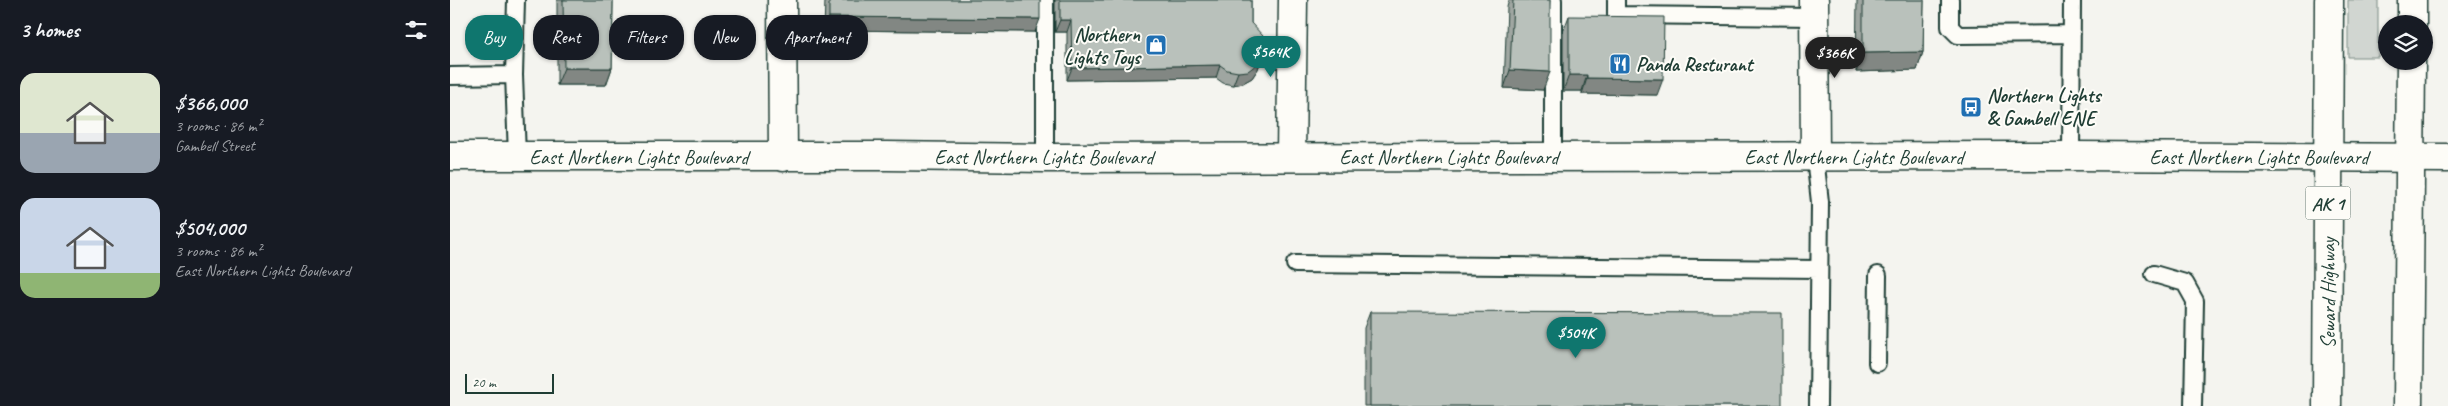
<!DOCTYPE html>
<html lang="en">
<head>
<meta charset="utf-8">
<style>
	:root { --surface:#171b24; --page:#242831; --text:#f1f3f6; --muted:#9ea1a6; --accent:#0f766e }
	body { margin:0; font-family:Caveat,sans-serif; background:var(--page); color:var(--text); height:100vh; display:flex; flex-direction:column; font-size:19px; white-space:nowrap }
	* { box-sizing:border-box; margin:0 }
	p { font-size:16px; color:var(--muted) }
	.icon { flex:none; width:28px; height:28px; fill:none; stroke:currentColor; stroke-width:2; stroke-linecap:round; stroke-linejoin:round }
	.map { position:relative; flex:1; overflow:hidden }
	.side { display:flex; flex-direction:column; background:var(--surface); width:450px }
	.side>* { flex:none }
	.banner { position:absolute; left:15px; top:15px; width:475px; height:45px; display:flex; gap:10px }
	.controls { position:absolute; left:1928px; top:15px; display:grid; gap:10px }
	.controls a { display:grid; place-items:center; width:55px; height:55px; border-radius:50%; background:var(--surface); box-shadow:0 1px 4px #0004; font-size:25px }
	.scale { position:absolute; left:15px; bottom:12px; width:89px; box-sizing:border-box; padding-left:5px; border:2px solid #1f3d34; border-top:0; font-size:14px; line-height:18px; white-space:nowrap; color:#1f3d34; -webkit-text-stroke:4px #fdfcf7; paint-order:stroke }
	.price { position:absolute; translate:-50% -42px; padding:0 11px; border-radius:18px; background:var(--accent); color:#fff; font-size:16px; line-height:32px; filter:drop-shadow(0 1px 2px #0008) }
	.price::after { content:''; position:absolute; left:50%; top:30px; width:15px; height:11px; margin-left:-8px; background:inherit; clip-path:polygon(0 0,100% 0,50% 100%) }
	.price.on { background:#222; color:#fff }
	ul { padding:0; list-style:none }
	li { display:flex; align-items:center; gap:15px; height:125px; padding:0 20px }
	li span { display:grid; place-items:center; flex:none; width:140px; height:100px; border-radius:15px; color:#555 }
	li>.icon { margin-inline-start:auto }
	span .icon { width:60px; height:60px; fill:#fffc; stroke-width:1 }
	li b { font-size:21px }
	h2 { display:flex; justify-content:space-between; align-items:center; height:60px; padding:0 20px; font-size:21px }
	.tag { padding:0 18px; border-radius:20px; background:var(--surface); box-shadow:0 1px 4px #0004; font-size:18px; line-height:45px }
	.tag.on { background:var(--accent); color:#fff }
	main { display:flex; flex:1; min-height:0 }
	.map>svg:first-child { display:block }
	.green { fill:#d1d6d1; stroke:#788a82 }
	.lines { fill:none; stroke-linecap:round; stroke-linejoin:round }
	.service-casing { stroke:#1f3d34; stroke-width:20 }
	.minor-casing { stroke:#1f3d34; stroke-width:31 }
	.primary-casing { stroke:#1f3d34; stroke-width:31 }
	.trunk-casing { stroke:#1f3d34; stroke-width:31 }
	.service { stroke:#fdfcf7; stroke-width:16 }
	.minor { stroke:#fdfcf7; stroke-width:28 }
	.primary { stroke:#fdfcf7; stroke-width:28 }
	.trunk { stroke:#fdfcf7; stroke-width:28 }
	.wall { fill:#9fa6a1; stroke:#1f3d34 }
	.shaded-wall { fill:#828783; stroke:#1f3d34 }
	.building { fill:#b9c1bb; stroke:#1f3d34 }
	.labels { text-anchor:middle; stroke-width:4; stroke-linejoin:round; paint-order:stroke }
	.shield { fill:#fdfcf7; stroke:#62766e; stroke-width:1 }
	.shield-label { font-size:19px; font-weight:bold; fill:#1f3d34 }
	.poi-label { font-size:20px; font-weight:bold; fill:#1f3d34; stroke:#fdfcf7; text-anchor:start }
	.street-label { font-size:20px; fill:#1f3d34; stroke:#fdfcf7 }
</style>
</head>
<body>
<main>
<section class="side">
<h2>3 homes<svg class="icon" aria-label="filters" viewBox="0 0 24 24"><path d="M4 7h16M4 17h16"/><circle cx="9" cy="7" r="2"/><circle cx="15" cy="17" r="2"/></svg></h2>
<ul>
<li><span style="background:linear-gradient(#dfe7d0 60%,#9aa5b1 0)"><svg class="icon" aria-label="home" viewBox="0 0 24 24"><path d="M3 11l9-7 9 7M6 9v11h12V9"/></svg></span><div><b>$366,000</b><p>3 rooms · 86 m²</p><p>Gambell Street</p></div></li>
<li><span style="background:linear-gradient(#c9d6e8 75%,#8fb573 0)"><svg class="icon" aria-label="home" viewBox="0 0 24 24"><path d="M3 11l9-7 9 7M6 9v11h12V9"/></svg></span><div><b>$504,000</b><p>3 rooms · 86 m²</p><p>East Northern Lights Boulevard</p></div></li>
</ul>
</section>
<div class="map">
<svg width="1998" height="406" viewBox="0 0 1998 406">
	<rect width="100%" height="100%" fill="#f4f4ef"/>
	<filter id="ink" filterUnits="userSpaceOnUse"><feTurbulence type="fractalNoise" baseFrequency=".02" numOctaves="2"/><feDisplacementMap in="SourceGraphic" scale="10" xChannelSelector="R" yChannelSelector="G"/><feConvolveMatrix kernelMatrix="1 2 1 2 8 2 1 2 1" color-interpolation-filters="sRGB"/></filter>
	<g filter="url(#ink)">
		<!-- green -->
		<path class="green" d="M1898,0H1928V57H1898Z"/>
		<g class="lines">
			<!-- service casing -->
			<g class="service-casing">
				<path id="service" d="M595,0V158
					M1103,0V157
					M1166,0V15L1364,17
					M1500,0V27L1508,35L1622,34
					M64,75L67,156
					M0,76L64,75L66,0
					M1621,156L1622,0
					M1365,157L1370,202L1368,406
					M845,264L1369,269
					M1704,274L1735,283L1745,301L1743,406
					M1427,363L1428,275"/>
			</g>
			<!-- minor casing -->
			<g class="minor-casing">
				<path id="minor" d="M332,0L333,157
					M1364,0L1365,157
					M841,156L843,0"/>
			</g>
			<!-- primary casing -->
			<g class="primary-casing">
				<path id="primary" d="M0,156H437L595,158L1621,156L1998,158"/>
			</g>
			<!-- trunk casing -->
			<g class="trunk-casing">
				<path id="trunk" d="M1962,24V0
					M1877,406L1879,0
					M1958,406L1961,61"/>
			</g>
			<!-- service -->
			<use href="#service" class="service"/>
			<!-- minor -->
			<use href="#minor" class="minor"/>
			<!-- primary -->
			<use href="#primary" class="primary"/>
			<!-- trunk -->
			<use href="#trunk" class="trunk"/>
		</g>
		<!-- wall -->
		<path class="wall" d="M107,0H163L162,68L156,85H107Z
			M375,0H590L585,32L374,30Z
			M605,0H801V23L812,57L808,69L802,78L793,83L783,85L773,83L766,78L617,80V32H605Z
			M1059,0H1100L1093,90L1054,88L1057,7Z
			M1407,0H1474L1473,52L1467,70L1406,72Z
			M1119,16L1207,95L1132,94V91H1113V32Z
			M920,312L1332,406H914V328Z"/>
		<!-- shaded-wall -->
		<path class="shaded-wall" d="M379,17L590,19L585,32L374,30Z
			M610,20H621L617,32H605Z
			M1473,52L1467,70L1406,72L1413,53Z
			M812,57L808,69L802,78L793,83L783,85L788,72Z
			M770,65L766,78L617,80L622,68Z
			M114,68H162L156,85H107Z
			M1060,70L1100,72L1093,90L1054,88Z
			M1119,75H1137L1132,91H1113Z
			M1137,78L1213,79L1207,95L1132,94Z"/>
		<!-- building -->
		<path class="building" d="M113,0H163L162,68H114Z
			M379,0H590V19L379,17Z
			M610,0H801V23L813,36L814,47L812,57L806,65L798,71L788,72L777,70L770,65L622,68L621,20H610Z
			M1063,0H1100V72L1060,70Z
			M1413,0H1474L1473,52L1413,53Z
			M1119,16L1214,17L1213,79L1137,78V75H1119Z
			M920,312L1332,313V406H920Z"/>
	</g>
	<!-- icons -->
	<defs>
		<g id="shop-square" transform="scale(1.125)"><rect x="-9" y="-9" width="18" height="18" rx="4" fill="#1f6fb2" stroke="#fdfcf7"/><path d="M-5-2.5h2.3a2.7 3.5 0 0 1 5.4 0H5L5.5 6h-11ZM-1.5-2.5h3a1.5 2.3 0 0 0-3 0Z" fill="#fff"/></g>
		<g id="restaurant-square" transform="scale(1.125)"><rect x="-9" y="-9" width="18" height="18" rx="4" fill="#1f6fb2" stroke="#fdfcf7"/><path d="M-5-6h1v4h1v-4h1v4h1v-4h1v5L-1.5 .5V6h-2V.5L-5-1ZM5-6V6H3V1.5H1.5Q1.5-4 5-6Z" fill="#fff"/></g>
		<g id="bus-square" transform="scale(1.125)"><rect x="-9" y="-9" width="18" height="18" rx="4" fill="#1f6fb2" stroke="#fdfcf7"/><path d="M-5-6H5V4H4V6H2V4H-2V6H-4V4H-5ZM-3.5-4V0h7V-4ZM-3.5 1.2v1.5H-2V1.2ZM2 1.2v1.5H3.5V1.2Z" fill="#fff"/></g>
	</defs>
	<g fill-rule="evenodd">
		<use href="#shop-square" x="706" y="45"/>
		<use href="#restaurant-square" x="1170" y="64"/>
		<use href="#bus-square" x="1521" y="107"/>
	</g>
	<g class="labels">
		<!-- shield labels -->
		<rect class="shield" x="1855.5" y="186.5" width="45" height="33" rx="4"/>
		<g class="shield-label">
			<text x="1878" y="210">AK 1</text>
		</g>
		<!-- poi labels -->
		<g class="poi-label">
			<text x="690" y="41" text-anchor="end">Northern<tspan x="690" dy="23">Lights Toys</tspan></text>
			<text x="1186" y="71">Panda Resturant</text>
			<text x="1537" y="102">Northern Lights<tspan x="1537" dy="23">&amp; Gambell ENE</tspan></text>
		</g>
		<!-- street labels -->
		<g class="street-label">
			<text x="189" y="164">East Northern Lights Boulevard</text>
			<text x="594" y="164">East Northern Lights Boulevard</text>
			<text x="999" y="164">East Northern Lights Boulevard</text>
			<text x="1404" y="164">East Northern Lights Boulevard</text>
			<text x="1809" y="164">East Northern Lights Boulevard</text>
			<text transform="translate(1878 293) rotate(-90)" y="7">Seward Highway</text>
		</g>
	</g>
</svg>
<div class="controls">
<a><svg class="icon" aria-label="layers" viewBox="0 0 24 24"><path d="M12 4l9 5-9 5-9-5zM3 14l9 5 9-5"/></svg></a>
</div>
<div class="scale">20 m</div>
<b class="price" style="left:821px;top:78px">$564K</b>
<b class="price on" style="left:1385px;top:79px">$366K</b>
<b class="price" style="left:1126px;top:359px">$504K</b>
<div class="banner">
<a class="tag on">Buy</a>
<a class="tag">Rent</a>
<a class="tag">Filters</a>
<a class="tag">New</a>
<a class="tag">Apartment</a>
</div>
</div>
</main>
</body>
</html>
